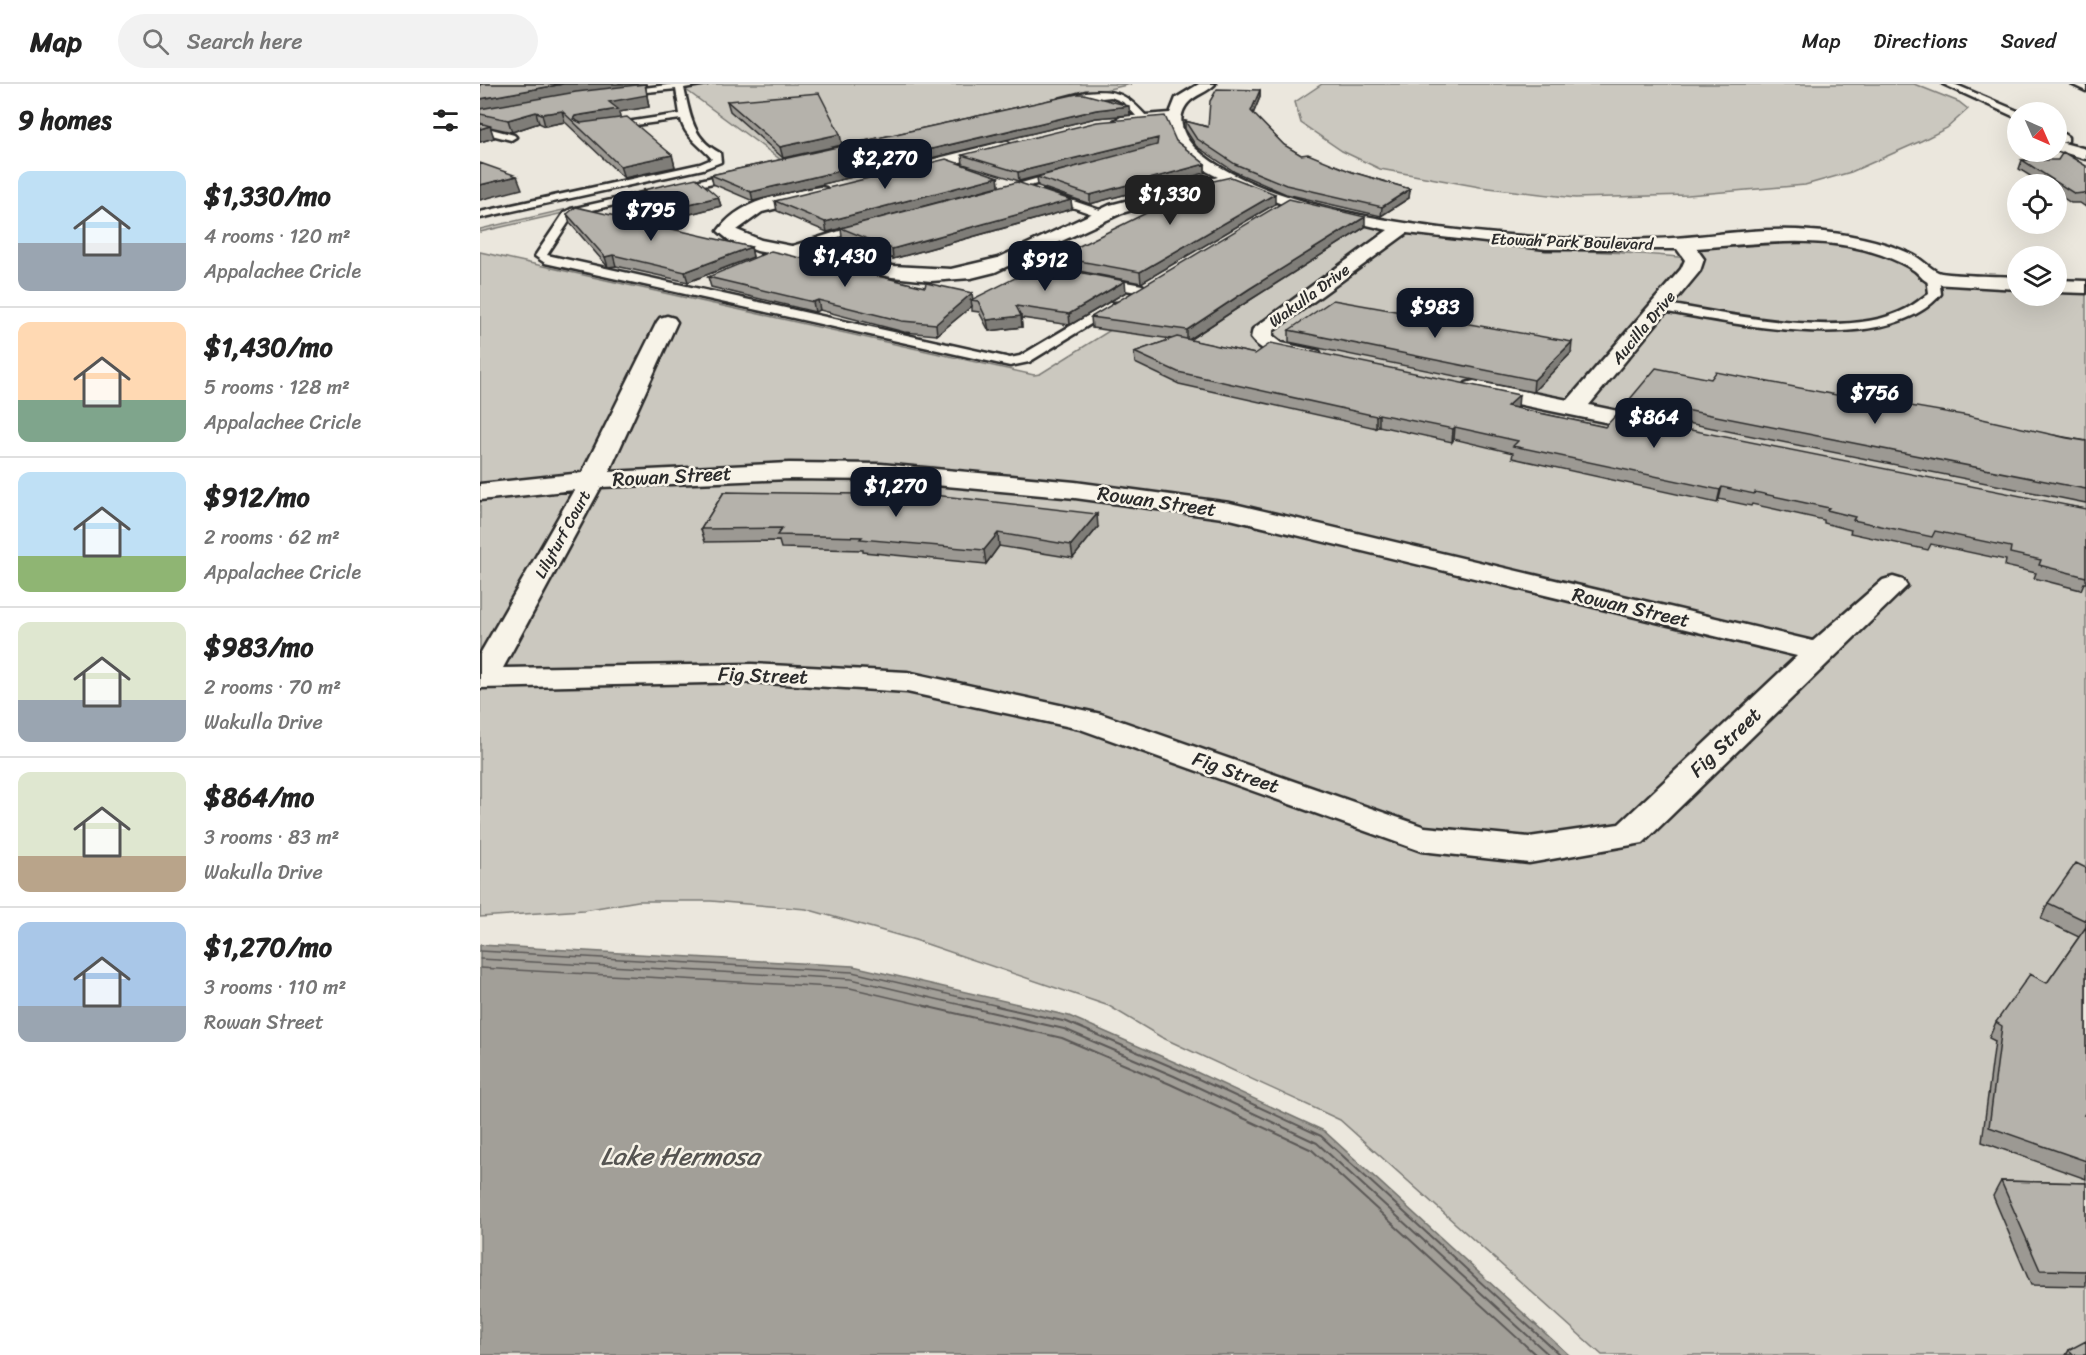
<!DOCTYPE html>
<html lang="en">
<head>
<meta charset="utf-8">
<style>
	:root { --surface:#fff; --page:#f2f2f2; --text:#222; --muted:#767676; --line:#e0e0e0; --accent:#111827 }
	body { margin:0; font-family:Sriracha,sans-serif; background:var(--page); color:var(--text); height:100vh; display:flex; flex-direction:column; font-size:22px; white-space:nowrap }
	* { box-sizing:border-box; margin:0 }
	p { font-size:20px; color:var(--muted) }
	.icon { flex:none; width:33px; height:33px; fill:none; stroke:currentColor; stroke-width:2; stroke-linecap:round; stroke-linejoin:round }
	.map { position:relative; flex:1; overflow:hidden }
	.details { display:flex; flex-direction:column; background:var(--surface); width:480px }
	.details>* { flex:none }
	.needle { width:39px; rotate:135deg }
	.controls { position:absolute; left:1527px; top:18px; display:grid; gap:12px }
	.controls a { display:grid; place-items:center; width:60px; height:60px; border-radius:50%; background:var(--surface); box-shadow:0 6px 24px #0002; font-size:30px }
	.price { position:absolute; translate:-50% -51px; padding:0 14px; border-radius:12px; background:var(--accent); color:#fff; font-size:20px; line-height:39px; filter:drop-shadow(0 2px 3px #0008) }
	.price::after { content:''; position:absolute; left:50%; top:36px; width:18px; height:14px; margin-left:-9px; background:inherit; clip-path:polygon(0 0,100% 0,50% 100%) }
	.price.active { background:#222; color:#fff }
	ul { padding:0; list-style:none }
	li { display:flex; align-items:center; gap:18px; height:150px; padding:0 18px }
	li+li { border-top:2px solid var(--line) }
	li span { display:grid; place-items:center; flex:none; width:168px; height:120px; border-radius:12px; color:#555 }
	li>.icon { margin-inline-start:auto }
	span .icon { width:72px; height:72px; fill:#fffc; stroke-width:1 }
	li b { font-size:26px }
	h2 { display:flex; justify-content:space-between; align-items:center; height:72px; padding:0 18px; font-size:26px }
	header { display:flex; align-items:center; gap:36px; box-sizing:border-box; height:84px; padding:0 30px; background:var(--surface); border-bottom:2px solid var(--line) }
	header strong { font-size:28px }
	nav { display:flex; gap:33px; margin-inline-start:auto; font-size:21px }
	.search { width:420px; height:54px; background:var(--page); display:flex; align-items:center; gap:15px; box-sizing:border-box; padding:0 21px; border-radius:33px; color:var(--muted); font-size:22px }
	main { display:flex; flex:1; min-height:0 }
	.map>svg:first-child { display:block }
	.green { fill:#cbc8bf; stroke:#7b7a75; stroke-width:1.5 }
	.water { fill:#a29f98; stroke:#72716c; stroke-width:1.5 }
	.lines { fill:none; stroke-linecap:round; stroke-linejoin:round }
	.shore-far1 { stroke:#5b5957; stroke-width:1.5 }
	.shore { stroke:#5b5957; stroke-width:2 }
	.lane-casing { stroke:#2b2b2b; stroke-width:5 }
	.street-casing { stroke:#2b2b2b; stroke-width:5 }
	.secondary-casing { stroke:#2b2b2b; stroke-width:5 }
	.lane { fill:#f7f3e8; fill-rule:evenodd }
	.street { fill:#f7f3e8; fill-rule:evenodd }
	.secondary { fill:#f7f3e8; fill-rule:evenodd }
	.wall { fill:#9c9993; stroke:#2b2b2b; stroke-width:1.5 }
	.shaded-wall { fill:#7f7d78; stroke:#2b2b2b; stroke-width:1.5 }
	.building { fill:#b5b2ab; stroke:#2b2b2b; stroke-width:1.5 }
	.labels { text-anchor:middle; stroke-width:5; stroke-linejoin:round; paint-order:stroke }
	.far-street-label { font-size:16px; fill:#2b2b2b; stroke:#f7f3e8 }
	.street-label { font-size:20px; fill:#2b2b2b; stroke:#f7f3e8 }
	.near-water-label { font-size:26px; font-style:italic; fill:#555451; stroke:#f7f3e8 }
</style>
</head>
<body>
<header>
<strong>Map</strong>
<div class="search"><svg class="icon" aria-label="search" viewBox="0 0 24 24"><circle cx="10" cy="10" r="6"/><path d="M15 15l6 6"/></svg>Search here</div>
<nav><a>Map</a><a>Directions</a><a>Saved</a></nav>
</header>
<main>
<section class="details">
<h2>9 homes<svg class="icon" aria-label="filters" viewBox="0 0 24 24"><path d="M4 7h16M4 17h16"/><circle cx="9" cy="7" r="2"/><circle cx="15" cy="17" r="2"/></svg></h2>
<ul>
<li><span style="background:linear-gradient(#bfe0f5 60%,#9aa5b1 0)"><svg class="icon" aria-label="home" viewBox="0 0 24 24"><path d="M3 11l9-7 9 7M6 9v11h12V9"/></svg></span><div><b>$1,330/mo</b><p>4 rooms · 120 m²</p><p>Appalachee Cricle</p></div></li>
<li><span style="background:linear-gradient(#ffd9b3 65%,#7fa58c 0)"><svg class="icon" aria-label="home" viewBox="0 0 24 24"><path d="M3 11l9-7 9 7M6 9v11h12V9"/></svg></span><div><b>$1,430/mo</b><p>5 rooms · 128 m²</p><p>Appalachee Cricle</p></div></li>
<li><span style="background:linear-gradient(#bfe0f5 70%,#8fb573 0)"><svg class="icon" aria-label="home" viewBox="0 0 24 24"><path d="M3 11l9-7 9 7M6 9v11h12V9"/></svg></span><div><b>$912/mo</b><p>2 rooms · 62 m²</p><p>Appalachee Cricle</p></div></li>
<li><span style="background:linear-gradient(#dfe7d0 65%,#9aa5b1 0)"><svg class="icon" aria-label="home" viewBox="0 0 24 24"><path d="M3 11l9-7 9 7M6 9v11h12V9"/></svg></span><div><b>$983/mo</b><p>2 rooms · 70 m²</p><p>Wakulla Drive</p></div></li>
<li><span style="background:linear-gradient(#dfe7d0 70%,#b9a48a 0)"><svg class="icon" aria-label="home" viewBox="0 0 24 24"><path d="M3 11l9-7 9 7M6 9v11h12V9"/></svg></span><div><b>$864/mo</b><p>3 rooms · 83 m²</p><p>Wakulla Drive</p></div></li>
<li><span style="background:linear-gradient(#a9c7e8 70%,#9aa5b1 0)"><svg class="icon" aria-label="home" viewBox="0 0 24 24"><path d="M3 11l9-7 9 7M6 9v11h12V9"/></svg></span><div><b>$1,270/mo</b><p>3 rooms · 110 m²</p><p>Rowan Street</p></div></li>
</ul>
</section>
<div class="map">
<svg width="1606" height="1271" viewBox="0 0 1606 1271">
	<rect width="100%" height="100%" fill="#ebe7dd"/>
	<filter id="ink" filterUnits="userSpaceOnUse"><feTurbulence type="fractalNoise" baseFrequency=".0167" numOctaves="2"/><feDisplacementMap in="SourceGraphic" scale="12" xChannelSelector="R" yChannelSelector="G"/><feConvolveMatrix kernelMatrix="1 2 1 2 8 2 1 2 1" color-interpolation-filters="sRGB"/></filter>
	<g filter="url(#ink)">
		<!-- green -->
		<path class="green" d="M198,0H651L0,148V145L301,76Z
			M842,0H1434L1479,18L1488,25L1467,44L1441,57L1371,88L1325,101L1208,111L1095,114L1000,103L900,85L862,67L821,39L815,18Z
			M825,125C896,141 968,157 1041,163C1097,167 1153,168 1210,174L1208,155L1377,159L1460,194L1537,202L1538,212H1576L1577,204L1606,206V1271H1122L860,1036L681,953L629,922L435,856L326,825L231,817H158L104,826L0,833V168L554,291L560,290Z"/>
		<!-- water -->
		<path class="water" d="M0,861L373,882L589,932L699,980L844,1047L1089,1271H0Z"/>
		<g class="lines">
			<!-- shore-far1 -->
			<path class="shore-far1" d="M0,867L372,888L523,923
				M0,875L371,895L490,923
				M0,884L370,904L451,923"/>
			<!-- shore -->
			<path class="shore" d="M444,922L582,954L690,1000L832,1066L1056,1271
				M484,922L584,945L694,992L837,1059L1069,1271
				M516,922L587,938L697,985L841,1052L1080,1271"/>
			<!-- lane casing -->
			<g class="lane-casing">
				<path id="lane" d="M195,0H227L204,4C210,32 213,55 240,69L241,78L223,85L0,134V128L220,80L232,75C223,63 204,53 201,35L125,45L120,42L200,30L196,5L137,11L133,8Z
					M1463,0H1474L1540,28H1538V34L1535,33Z
					M606,8C638,5 647,11 668,34L660,36L643,18L631,13L583,18L579,15Z
					M0,42L34,51L36,53L31,56L0,48Z
					M1576,45L1588,53V57L1576,60Z
					M260,87L265,90L264,92L99,129L92,133L67,171L530,274L540,272L629,219H639L640,222L549,278L530,282L65,179L55,172L84,129L91,125Z
					M583,87L587,88V92L518,110L513,107Z
					M564,107L626,128L628,130L618,132L560,112L559,110Z
					M385,139L395,141L291,175L281,172Z
					M528,174L586,187L588,190L582,194L524,181V175Z
					M1453,190L1459,194L1461,210C1408,274 1253,239 1182,227L1176,223L1182,219C1247,230 1366,257 1426,225C1434,221 1442,214 1449,209L1447,194Z
					M618,193L662,201L668,205L662,209L614,200V194Z"/>
			</g>
			<!-- street casing -->
			<g class="street-casing">
				<path id="street" d="M719,0H735C728,8 715,11 708,19C695,34 703,52 715,64C798,142 1060,159 1172,155C1225,154 1278,142 1331,147C1365,149 1400,156 1431,170C1441,174 1449,184 1458,188C1466,192 1524,192 1538,193V205L1453,200C1444,198 1441,192 1435,187C1425,180 1413,175 1402,171C1340,149 1279,160 1216,164L1224,175L1220,187L1109,321L1186,337L1190,342L1186,347L1178,349L994,311L986,309L983,304L986,299L994,297L1088,316L1201,185L1205,176L1197,165H1066L927,149L793,247V252L802,259L839,267L842,272L839,277C819,282 783,271 771,254L773,245L908,146L807,122L751,100L691,114L642,129L515,188L491,194L451,197L412,193L277,167L250,157L238,147C261,114 304,110 340,103L346,104L348,108L346,112L282,128L257,146L281,156L412,182L471,185L518,174L630,121L738,93C713,81 690,66 687,38L641,41L634,37L641,33L690,29L696,14Z
					M526,57L534,62L531,65L425,92L417,87L419,84Z
					M1576,57L1606,65V75L1576,66Z
					M1576,196L1606,197V209L1576,208Z
					M187,232L194,234L197,238L129,388L309,379L401,380L595,398L750,419L1333,557L1403,496L1413,493L1423,496L1427,502L1163,759L1049,779L941,767L600,645L427,608L272,598L0,604V570L94,406L0,416V400L102,389L177,238L180,234ZM309,395L401,396L595,414L750,435L1317,572L1139,740L1049,753L945,743L621,630L427,588L272,580L23,584L121,403Z"/>
			</g>
			<!-- secondary casing -->
			<g class="secondary-casing">
				<path id="secondary" d="M1591,0H1606V7Z"/>
			</g>
			<!-- lane -->
			<use href="#lane" class="lane"/>
			<!-- street -->
			<use href="#street" class="street"/>
			<!-- secondary -->
			<use href="#secondary" class="secondary"/>
		</g>
		<!-- wall -->
		<path class="wall" d="M0,0H166L167,1H165L169,23L139,28L140,34L192,71L195,83L144,94L85,38L65,42L59,39L32,48L10,43L14,54L0,58Z
			M780,6V13L773,30L804,61L821,71L872,88L930,105L929,114L901,132L806,110L755,88L716,62L705,45V37L728,43Z
			M597,10L650,31L616,34L273,117L233,100L231,91Z
			M247,17L362,61L303,74L250,27Z
			M696,57L725,80V89L610,120L558,102L557,93L607,80L539,97L483,80L482,71Z
			M1542,76L1606,82V123L1600,119H1591L1576,109V100H1563L1539,85Z
			M518,93L519,102L347,148L297,127L295,117Z
			M163,106L238,113L241,122L187,136L166,116Z
			M591,116L592,125L413,175L362,154L361,144Z
			M795,120L661,199L578,183L577,173Z
			M87,130L271,163L273,173L208,198L136,182L128,183L90,139Z
			M885,143L770,216L709,256L775,270L1038,323L1036,324L1125,343L1606,425V499H1604L1601,506L1554,494L1556,489L1525,482L1526,476L1451,460L1448,466L1370,449L1371,446L1344,439V436L1272,420L1271,422L1239,415L1237,419L1032,374L1033,369L974,355L972,358L899,342L896,344L699,300L655,279L654,268L692,255L612,244L611,233Z
			M228,193L493,215L646,208L590,241L541,234L542,243L509,247L499,228L492,227V222L457,251L424,248L340,226L335,228L231,203Z
			M809,246L1091,269L1053,308L809,258Z
			M1231,295L1424,324L1606,357V419L1148,327L1150,315Z
			M244,408L618,443L593,474L519,462L506,480L383,468V466L301,464L299,457L225,458L221,445Z
			M1606,784V1028L1605,1031H1606V1095L1502,1058L1515,957L1509,954L1516,938L1567,899L1599,853L1561,835L1568,819Z
			M1521,1097L1606,1099V1202L1551,1201L1513,1112Z
			M1589,1266L1606,1271H1586Z"/>
		<!-- shaded-wall -->
		<path class="shaded-wall" d="M83,0H166L167,1H165L169,23L139,28L141,37L100,44L93,35L95,32L132,26L0,27V15Z
			M780,6V13L771,35V27Z
			M649,22L650,31L616,34L273,117L271,108L616,26Z
			M82,27L85,38L65,42L62,30Z
			M56,28L59,39L32,48L28,36Z
			M10,42L14,54L0,58V45Z
			M360,50L362,61L303,74L300,63Z
			M678,54V62L539,97L538,88Z
			M192,71L195,83L144,94L140,82Z
			M725,80V89L610,120V111Z
			M37,92L42,105L0,116V101Z
			M518,93L519,102L347,148L345,138Z
			M930,105L929,114L901,132L902,123Z
			M795,110V120L661,199L660,188Z
			M238,113L241,122L187,136L185,126Z
			M591,116L592,125L413,175L412,165Z
			M885,133V143L770,216L707,257V246L769,205Z
			M271,163L273,173L208,198L205,188Z
			M133,171L136,182L128,183L125,173Z
			M645,197L646,208L590,241L589,230Z
			M492,209L493,216H491L492,222L457,251L456,240Z
			M338,216L340,226L335,228L333,218Z
			M541,232L542,243L509,247L507,236Z
			M1092,258L1091,269L1053,308L1054,296Z
			M1039,311L1038,323L1026,334L1027,322Z
			M899,330V342L896,344V332Z
			M975,343L974,355L972,358L973,345Z
			M1242,403L1239,415L1237,419L1240,406Z
			M617,430L618,443L593,474L591,461Z
			M518,449L519,462L506,480L504,466Z"/>
		<!-- building -->
		<path class="building" d="M0,0H83L0,15Z
			M165,0L167,11L129,18L138,25L95,32L93,35L101,39L147,33L192,71L140,82L82,27L62,30L56,28L28,36L0,30V25L96,8Z
			M737,5L780,6L771,27L804,61L821,71L828,70L872,88L930,105L902,123L806,101L755,80L716,54L705,37L728,43L730,17Z
			M339,9L360,50L300,63L247,17Z
			M597,10H604L649,22L616,26L271,108L231,91Z
			M685,32L696,57L725,80L610,111L557,93L677,61L678,54L538,88L482,71L617,38Z
			M0,39L10,42L0,45Z
			M1583,68L1606,82V111L1603,109L1595,110L1542,76H1578Z
			M466,75L518,93L345,138L295,117Z
			M0,79L37,92L0,101Z
			M751,93L795,110L660,188L577,173L729,98Z
			M216,94L238,113L185,126L163,106Z
			M537,98L591,116L412,165L361,144Z
			M809,115L885,133L769,205L707,246L611,233Z
			M96,123L271,163L205,188L133,171L125,173L87,130Z
			M291,167L445,203L446,199L492,209L456,240L422,237L338,216L333,218L228,193Z
			M561,181L645,197L589,230L536,222L541,232L507,236L498,217L491,216Z
			M853,216L1092,258L1054,296L809,246Z
			M697,253L775,270L791,259L1039,311L1027,322L1125,343L1136,331L1606,425V493L1559,481L1561,476L1530,469L1531,463L1455,447L1452,453L1373,436L1375,433L1347,426L1349,424L1275,408L1274,410L1242,403L1240,406L1033,362L1038,357L975,343L973,345L899,330L896,332L698,288L654,268Z
			M1176,284L1231,295L1236,288L1424,324L1425,321L1489,332L1587,354L1606,357V405L1150,315Z
			M244,408L454,411L617,430L591,461L518,449L504,466L380,455L382,453L297,451L302,444L221,445Z
			M1596,779L1606,784V837L1568,819Z
			M1606,843V1028L1604,1031H1606V1077L1509,1043L1522,942L1516,938L1550,890L1567,899Z
			M1521,1097L1606,1099V1187L1560,1186Z
			M1606,1257V1271H1594L1589,1266Z"/>
	</g>
	<g class="labels">
		<!-- far-street labels -->
		<g class="far-street-label">
			<text transform="translate(1092 157) rotate(2)" y="6">Etowah Park Boulevard</text>
			<text transform="translate(829 211) rotate(-36)" y="6">Wakulla Drive</text>
			<text transform="translate(1163 243) rotate(-50)" y="6">Aucilla Drive</text>
			<text transform="translate(82 450) rotate(-61)" y="6">Lilyturf Court</text>
		</g>
		<!-- street labels -->
		<g class="street-label">
			<text transform="translate(192 392) rotate(-3)" y="7">Rowan Street</text>
			<text transform="translate(677 417) rotate(8)" y="7">Rowan Street</text>
			<text transform="translate(1151 523) rotate(13)" y="7">Rowan Street</text>
			<text transform="translate(283 591) rotate(2)" y="7">Fig Street</text>
			<text transform="translate(1245 658) rotate(-44)" y="7">Fig Street</text>
			<text transform="translate(756 688) rotate(19)" y="7">Fig Street</text>
		</g>
		<!-- near-water labels -->
		<g class="near-water-label">
			<text x="200" y="1081">Lake Hermosa</text>
		</g>
	</g>
</svg>
<div class="controls">
<a><svg class="needle" viewBox="-14 -14 28 28"><path d="M0-13l5 13h-10z" fill="#e53935"/><path d="M0 13l5-13h-10z" fill="#767676"/></svg></a>
<a><svg class="icon" aria-label="locate" viewBox="0 0 24 24"><circle cx="12" cy="12" r="6"/><path d="M12 2v4M12 18v4M2 12h4M18 12h4"/></svg></a>
<a><svg class="icon" aria-label="layers" viewBox="0 0 24 24"><path d="M12 4l9 5-9 5-9-5zM3 14l9 5 9-5"/></svg></a>
</div>
<b class="price" style="left:405px;top:106px">$2,270</b>
<b class="price active" style="left:690px;top:142px">$1,330</b>
<b class="price" style="left:171px;top:158px">$795</b>
<b class="price" style="left:365px;top:204px">$1,430</b>
<b class="price" style="left:565px;top:208px">$912</b>
<b class="price" style="left:955px;top:255px">$983</b>
<b class="price" style="left:1395px;top:341px">$756</b>
<b class="price" style="left:1174px;top:365px">$864</b>
<b class="price" style="left:416px;top:434px">$1,270</b>
</div>
</main>
</body>
</html>
